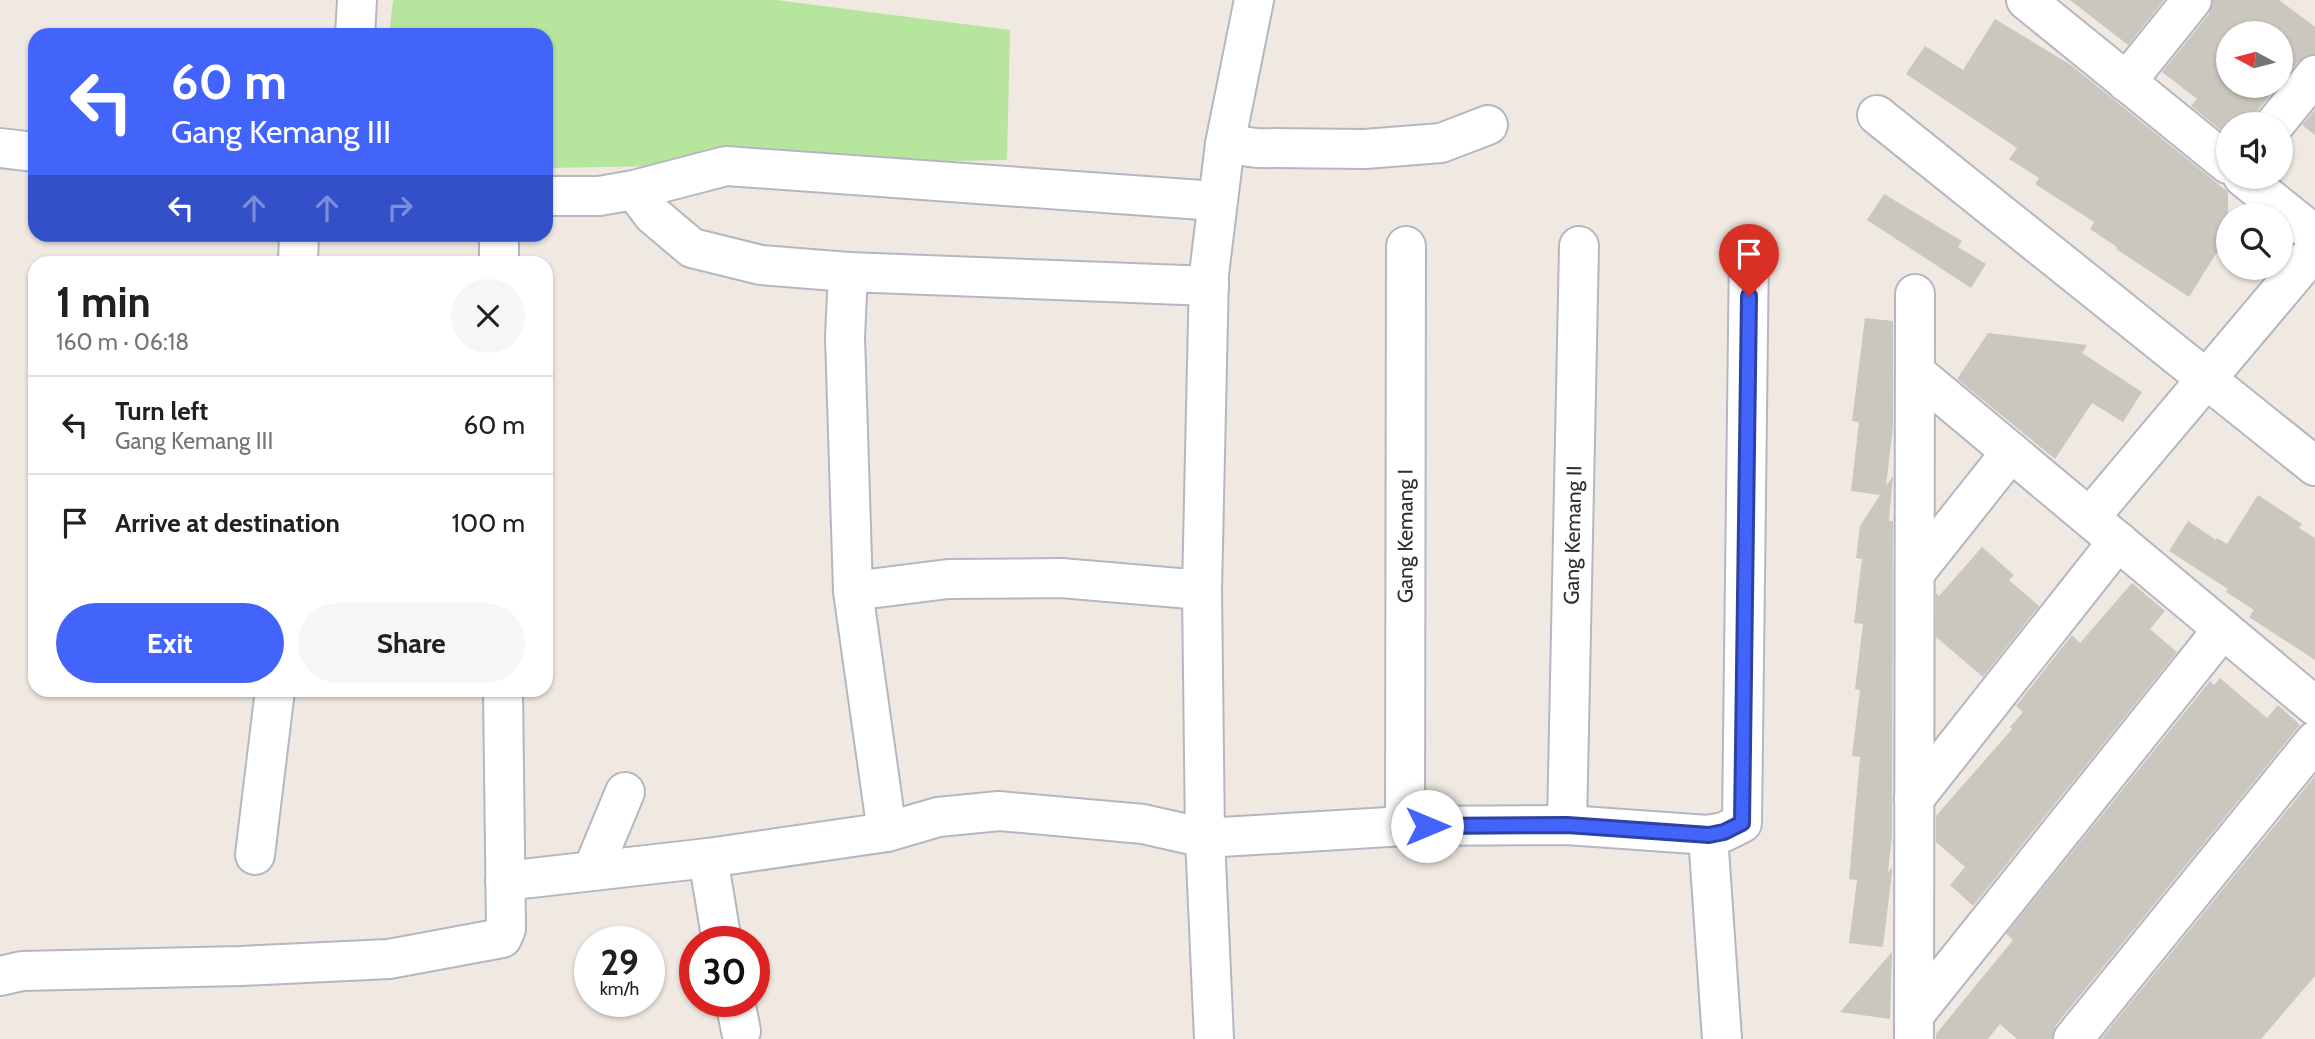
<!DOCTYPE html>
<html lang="en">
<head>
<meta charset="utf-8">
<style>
	:root { --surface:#fff; --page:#f6f6f6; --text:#202124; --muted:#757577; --line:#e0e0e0; --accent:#4264fb }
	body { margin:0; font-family:Cabin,sans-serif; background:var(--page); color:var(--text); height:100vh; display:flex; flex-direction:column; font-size:26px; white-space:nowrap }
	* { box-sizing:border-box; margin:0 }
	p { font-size:23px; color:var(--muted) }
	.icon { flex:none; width:38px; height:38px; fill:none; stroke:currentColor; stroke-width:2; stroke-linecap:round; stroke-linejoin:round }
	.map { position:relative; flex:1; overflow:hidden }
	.sheet { position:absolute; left:28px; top:256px; width:525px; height:441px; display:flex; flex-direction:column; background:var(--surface); border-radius:21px; box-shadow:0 2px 5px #0004 }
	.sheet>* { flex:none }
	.top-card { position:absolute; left:28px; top:28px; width:525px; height:214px; border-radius:21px; box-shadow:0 2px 5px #0004; background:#4264fb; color:#fff; overflow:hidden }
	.needle { width:46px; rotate:277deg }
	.controls { position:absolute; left:2216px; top:21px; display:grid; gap:14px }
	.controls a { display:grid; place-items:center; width:77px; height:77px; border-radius:50%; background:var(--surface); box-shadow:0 2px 5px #0004; font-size:35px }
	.speed { position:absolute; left:574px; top:926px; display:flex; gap:14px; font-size:35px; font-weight:700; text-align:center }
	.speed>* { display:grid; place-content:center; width:91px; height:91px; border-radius:50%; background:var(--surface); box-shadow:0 2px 5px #0004; line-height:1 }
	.speed small { font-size:18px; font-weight:400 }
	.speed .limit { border:10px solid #d22; background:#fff; color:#111 }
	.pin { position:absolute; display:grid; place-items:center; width:60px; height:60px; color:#fff; margin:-72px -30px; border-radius:50% 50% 50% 0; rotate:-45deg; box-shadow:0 0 7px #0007 }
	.pin .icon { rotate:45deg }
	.me { position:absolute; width:77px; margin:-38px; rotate:90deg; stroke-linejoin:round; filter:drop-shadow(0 0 5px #0008) }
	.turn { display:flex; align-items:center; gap:24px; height:147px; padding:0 28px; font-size:32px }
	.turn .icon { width:91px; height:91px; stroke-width:2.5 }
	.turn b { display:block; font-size:49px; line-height:60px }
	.lanes { display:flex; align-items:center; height:66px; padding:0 28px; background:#0003; justify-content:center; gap:35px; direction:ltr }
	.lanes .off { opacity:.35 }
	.round { display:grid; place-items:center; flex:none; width:74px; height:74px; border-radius:37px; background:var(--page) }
	.overview { display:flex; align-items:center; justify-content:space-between; height:119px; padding:0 28px }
	h1 { font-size:42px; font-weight:800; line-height:52px }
	.cta { display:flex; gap:14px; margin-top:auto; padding:14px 28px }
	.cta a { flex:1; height:80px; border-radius:42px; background:var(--accent); color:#fff; font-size:28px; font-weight:800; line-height:80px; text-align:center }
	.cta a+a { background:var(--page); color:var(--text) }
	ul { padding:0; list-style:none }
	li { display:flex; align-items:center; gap:21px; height:98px; padding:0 28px; border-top:2px solid var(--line) }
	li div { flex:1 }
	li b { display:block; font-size:26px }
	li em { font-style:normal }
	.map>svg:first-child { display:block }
</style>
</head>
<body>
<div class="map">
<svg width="2315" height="1039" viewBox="0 0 2315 1039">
	<rect width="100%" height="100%" fill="#efe9e1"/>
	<polygon fill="#b6e59e" points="393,0 776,0 1010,30 1007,160 546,168 546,35 389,35"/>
	<g fill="#cbc7bf">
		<polygon points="2070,0 2164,0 2128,45"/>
		<polygon points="2213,0 2279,0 2315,27 2315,54 2299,61 2280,83 2280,33 2228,33 2228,86 2278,86 2258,110 2253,124 2228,124 2228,136 2191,106 2197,99 2162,72 2209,14"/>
		<polygon points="1995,19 2071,65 2228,192 2228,259 2217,252 2189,297 2116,249 2117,247 2090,229 2094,222 2035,184 2039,178 2009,159 2017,148 1906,74 1925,46 1963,70"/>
		<polygon points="2315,110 2315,135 2302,125"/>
		<polygon points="1884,194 1962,241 1958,247 1986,264 1971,288 1867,220"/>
		<polygon points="1865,318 1893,321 1893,427 1886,486 1893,476 1889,521 1893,521 1892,837 1888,872 1892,867 1892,872 1883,947 1849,943 1857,880 1849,879 1860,757 1852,756 1860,690 1855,689 1863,624 1854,623 1862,559 1856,558 1860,526 1880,495 1851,491 1859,422 1852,421"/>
		<polygon points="1988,333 2087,345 2082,353 2142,392 2123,422 2092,403 2055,459 1957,379"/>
		<polygon points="2258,495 2302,524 2299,528 2315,538 2315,660 2249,617 2254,610 2226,592 2228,589 2169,551 2188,521 2216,540 2217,538 2227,544"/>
		<polygon points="1982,547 2014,575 2009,580 2039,606 1983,677 1936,637 1936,593 1939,596"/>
		<polygon points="2132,583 2165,611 2150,629 2177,652 1973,906 1950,885 1965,867 1936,842 1936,816 2012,729 2010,727 2023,712 2016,706 2072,635 2080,643"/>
		<polygon points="2220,678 2267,718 2278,705 2300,725 2056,1025 2052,1039 2017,1039 2000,1024 1988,1039 1936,1039 1936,1034 2013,940 2006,934 2210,681 2214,685"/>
		<polygon points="2315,776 2315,976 2261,1039 2101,1039"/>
		<polygon points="1892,952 1890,1019 1840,1012"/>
	</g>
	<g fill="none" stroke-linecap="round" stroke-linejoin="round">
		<defs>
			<g id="street">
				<polyline points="2026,0 2228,164"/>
				<polyline points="355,35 357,0"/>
				<polyline points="2126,82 2192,0"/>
				<polyline points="1877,115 2315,466"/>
				<polyline points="2275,124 2315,75"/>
				<polyline points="1225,144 1257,148 1365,149 1441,143 1488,125"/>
				<polyline points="0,148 35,152"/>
				<polyline points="2243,177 2315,235"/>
				<polyline points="634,190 653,215 692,248 761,265 848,272"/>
				<polyline points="546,196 599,196 634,190 726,166 1216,201"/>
				<polyline points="499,234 499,262"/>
				<polyline points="298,262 299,234"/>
				<polyline points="1915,372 2315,706"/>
				<polyline points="2090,517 2315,250"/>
				<polyline points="1915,573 2011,452"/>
				<polyline points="853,591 948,579 1061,578 1202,590"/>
				<polyline points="1914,799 2118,541"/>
				<path id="s1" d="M1567,825L1579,246"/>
				<path id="s2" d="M1405,826L1406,246"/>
				<polyline points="887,832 853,591 845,337 848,272 1209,286"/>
				<polyline points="1708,835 1722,1039"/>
				<polyline points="255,855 275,690"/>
				<polyline points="708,858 722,942"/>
				<polyline points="593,869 625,792"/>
				<polyline points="505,881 708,858 887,832 938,817 999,811 1143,824 1205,838 1405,826 1567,825 1708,835 1724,832 1742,823 1749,249"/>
				<polyline points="0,976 22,971 241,966 389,959 502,938 506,929 503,690"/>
				<polyline points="735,1001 741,1031"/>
				<polyline points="1914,1015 2223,629"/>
				<polyline points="1214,1039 1205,838 1202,590 1209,274 1225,144 1254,0"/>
				<polyline points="1914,1039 1915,294"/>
				<polyline points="2073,1039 2315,741"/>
			</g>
		</defs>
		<use href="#street" stroke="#b4b7c1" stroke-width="42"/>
		<use href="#street" stroke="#fff" stroke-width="38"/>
	</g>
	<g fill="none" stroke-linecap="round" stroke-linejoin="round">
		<defs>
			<polyline id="route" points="1427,826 1567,825 1709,835 1724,832 1742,823 1749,296"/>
		</defs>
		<use href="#route" stroke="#2b41a3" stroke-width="18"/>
		<use href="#route" stroke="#4264fb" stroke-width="12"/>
	</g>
	<g text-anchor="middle" stroke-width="7" stroke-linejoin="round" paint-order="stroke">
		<g font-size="21" fill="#2e2e2e" stroke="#fff">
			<text dy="7" stroke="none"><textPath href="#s1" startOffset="290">Gang Kemang II</textPath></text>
			<text dy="7" stroke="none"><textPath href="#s2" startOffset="290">Gang Kemang I</textPath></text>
		</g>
	</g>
</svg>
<div class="controls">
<a><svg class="needle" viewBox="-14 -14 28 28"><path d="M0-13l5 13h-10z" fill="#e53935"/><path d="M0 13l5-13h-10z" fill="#757577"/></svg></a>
<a><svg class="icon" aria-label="sound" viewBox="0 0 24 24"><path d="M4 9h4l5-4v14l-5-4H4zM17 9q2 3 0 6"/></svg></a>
<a><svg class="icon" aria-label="search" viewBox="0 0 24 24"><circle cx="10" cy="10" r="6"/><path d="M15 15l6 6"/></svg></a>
</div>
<div class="speed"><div>29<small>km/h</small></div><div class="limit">30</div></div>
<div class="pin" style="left:1749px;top:296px;background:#d93025"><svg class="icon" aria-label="arrive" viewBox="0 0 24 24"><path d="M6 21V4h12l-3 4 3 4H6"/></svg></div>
<svg class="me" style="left:1427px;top:826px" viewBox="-20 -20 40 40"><circle r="19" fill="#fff"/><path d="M0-13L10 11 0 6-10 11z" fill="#4264fb"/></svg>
<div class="top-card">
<div class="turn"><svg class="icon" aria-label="left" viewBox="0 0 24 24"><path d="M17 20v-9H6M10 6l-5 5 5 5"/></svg><div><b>60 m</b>Gang Kemang III</div></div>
<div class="lanes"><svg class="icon" aria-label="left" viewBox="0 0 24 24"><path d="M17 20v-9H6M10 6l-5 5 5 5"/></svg><svg class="icon off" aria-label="ahead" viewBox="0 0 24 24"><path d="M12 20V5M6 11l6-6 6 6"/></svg><svg class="icon off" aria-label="ahead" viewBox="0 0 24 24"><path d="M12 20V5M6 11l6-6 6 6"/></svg><svg class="icon off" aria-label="right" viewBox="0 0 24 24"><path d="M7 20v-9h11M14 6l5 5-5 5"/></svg></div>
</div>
<section class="sheet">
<div class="overview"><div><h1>1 min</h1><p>160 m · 06:18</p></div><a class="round"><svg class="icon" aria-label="close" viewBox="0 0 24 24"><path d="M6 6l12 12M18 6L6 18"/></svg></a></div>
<ul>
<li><svg class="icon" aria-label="left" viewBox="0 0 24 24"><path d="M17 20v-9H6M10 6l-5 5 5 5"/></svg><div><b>Turn left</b><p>Gang Kemang III</p></div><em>60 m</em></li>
<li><svg class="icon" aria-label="arrive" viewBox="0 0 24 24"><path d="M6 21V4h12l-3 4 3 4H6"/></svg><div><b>Arrive at destination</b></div><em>100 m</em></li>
</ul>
<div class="cta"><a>Exit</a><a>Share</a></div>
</section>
</div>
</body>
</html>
